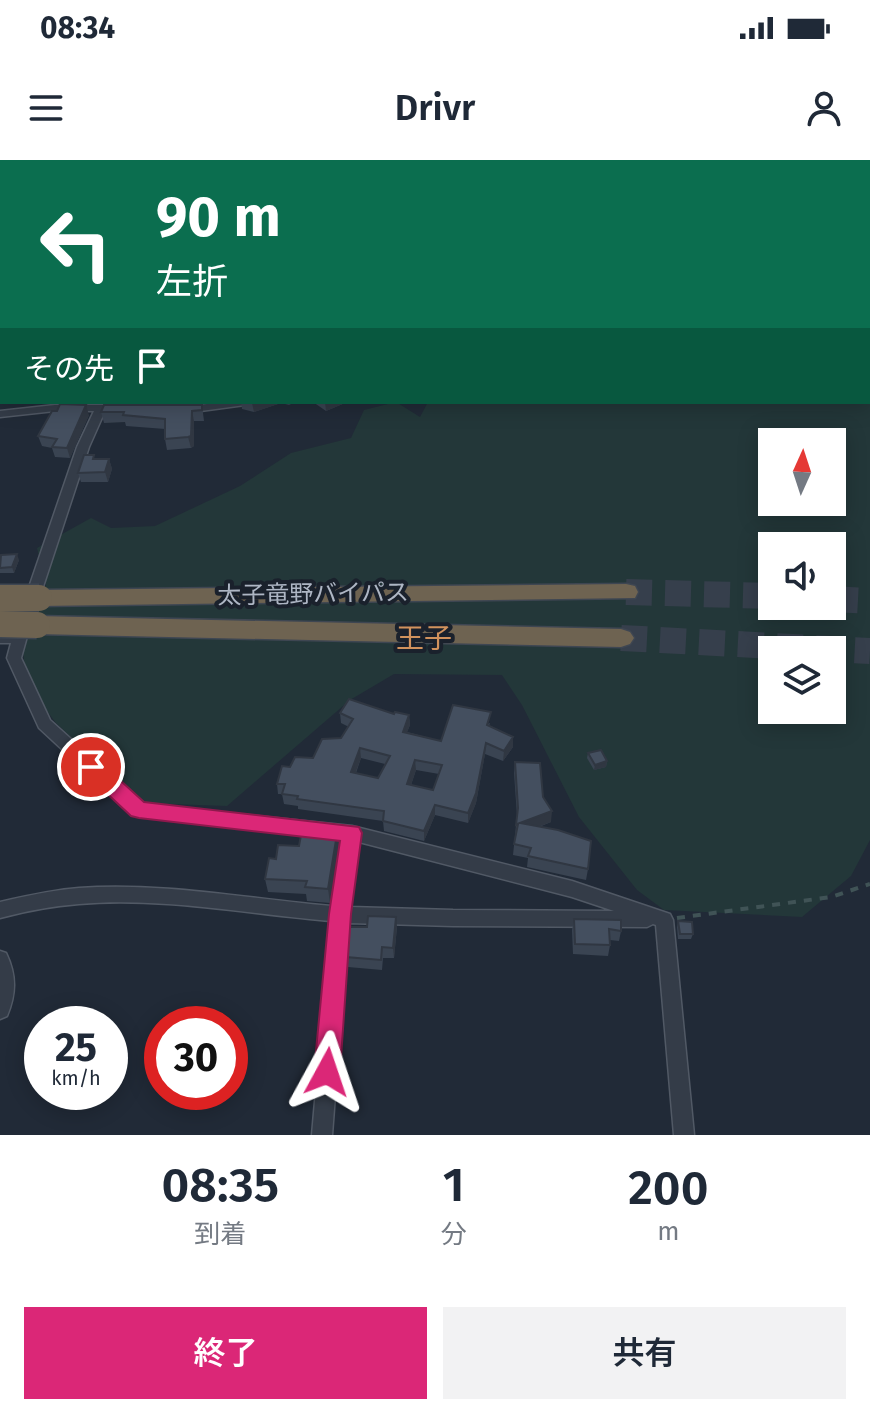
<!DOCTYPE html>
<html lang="ja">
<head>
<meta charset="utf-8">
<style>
	:root { --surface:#fff; --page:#f2f2f3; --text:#1f2937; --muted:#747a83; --accent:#db2777 }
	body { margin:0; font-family:"Fira Sans","Noto Sans JP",sans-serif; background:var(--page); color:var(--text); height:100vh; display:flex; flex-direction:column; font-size:30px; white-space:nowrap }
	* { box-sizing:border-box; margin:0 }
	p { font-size:26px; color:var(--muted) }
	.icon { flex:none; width:44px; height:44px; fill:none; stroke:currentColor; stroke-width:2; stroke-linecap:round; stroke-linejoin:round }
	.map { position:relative; height:975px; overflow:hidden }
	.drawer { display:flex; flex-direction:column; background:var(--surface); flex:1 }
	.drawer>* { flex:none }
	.hud { position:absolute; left:0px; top:0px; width:870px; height:244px; box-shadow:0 4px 20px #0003; background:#0b6e4f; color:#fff; overflow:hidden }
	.needle { width:52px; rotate:3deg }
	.tools { position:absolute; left:758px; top:268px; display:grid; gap:16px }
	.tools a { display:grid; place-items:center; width:88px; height:88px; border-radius:0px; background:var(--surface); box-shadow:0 4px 20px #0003; font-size:40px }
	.speed { position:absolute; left:24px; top:846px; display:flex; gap:16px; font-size:40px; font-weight:700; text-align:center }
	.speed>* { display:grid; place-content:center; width:104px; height:104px; border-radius:50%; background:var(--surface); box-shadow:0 4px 20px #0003; line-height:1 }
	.speed small { font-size:20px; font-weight:400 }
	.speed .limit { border:12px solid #d22; background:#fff; color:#111 }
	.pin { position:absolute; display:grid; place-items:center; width:68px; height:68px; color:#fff; margin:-34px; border:4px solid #fff; border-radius:50%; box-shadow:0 2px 8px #0007 }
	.me { position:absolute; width:88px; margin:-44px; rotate:5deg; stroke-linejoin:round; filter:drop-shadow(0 0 6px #0008) }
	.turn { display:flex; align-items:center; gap:28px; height:168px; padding:0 24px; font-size:36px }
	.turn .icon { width:104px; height:104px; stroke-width:2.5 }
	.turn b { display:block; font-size:56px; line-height:68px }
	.then { display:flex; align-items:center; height:76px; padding:0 24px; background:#0003; gap:16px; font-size:30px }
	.eta { display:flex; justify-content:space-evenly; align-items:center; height:136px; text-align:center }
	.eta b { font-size:48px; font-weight:600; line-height:56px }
	.cta { display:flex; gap:16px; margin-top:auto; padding:16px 24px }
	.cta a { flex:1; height:92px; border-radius:0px; background:var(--accent); color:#fff; font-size:32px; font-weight:600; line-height:92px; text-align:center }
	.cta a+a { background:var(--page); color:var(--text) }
	.status { display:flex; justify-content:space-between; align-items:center; height:56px; padding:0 40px; background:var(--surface); direction:ltr }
	.status svg { height:22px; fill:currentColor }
	header { display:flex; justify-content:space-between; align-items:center; height:104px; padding:0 24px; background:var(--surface); font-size:36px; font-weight:600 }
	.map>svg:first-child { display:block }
</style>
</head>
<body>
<div class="status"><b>08:34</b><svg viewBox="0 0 49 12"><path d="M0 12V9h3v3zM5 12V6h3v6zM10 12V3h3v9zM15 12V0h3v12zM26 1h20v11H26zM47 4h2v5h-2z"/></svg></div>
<header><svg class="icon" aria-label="menu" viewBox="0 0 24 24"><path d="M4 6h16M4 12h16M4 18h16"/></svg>Drivr<svg class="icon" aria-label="person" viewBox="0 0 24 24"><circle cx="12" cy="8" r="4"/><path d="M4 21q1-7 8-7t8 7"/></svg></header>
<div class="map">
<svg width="870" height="975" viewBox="0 0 870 975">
	<rect width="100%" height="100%" fill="#212a37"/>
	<path fill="#233739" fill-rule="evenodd" d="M535,0H870V680L851,716L802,757L664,750L637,730L579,657L522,545L502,515L394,514L350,540L227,646L141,643L56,563L27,525L22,483L46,425L37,388L91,358L111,368L155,366L240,326L291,293L351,278L364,250L396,242L420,257L428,242H868V2H532ZM772,282H832V342H772ZM772,386H832V446H772ZM772,490H832V550H772Z"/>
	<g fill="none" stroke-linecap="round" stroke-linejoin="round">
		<polyline stroke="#34455e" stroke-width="4" points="0,186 2,183"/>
		<g stroke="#363f4c" stroke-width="26" stroke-dasharray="26 13" stroke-linecap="butt">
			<polyline points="626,432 772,436"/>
			<polyline points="832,439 870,441"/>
			<polyline points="621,478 870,491"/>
		</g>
		<defs>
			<g id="minor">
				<polygon points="0,0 5,0 2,2 2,15 0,15"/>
				<rect x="0" y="25" width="2" height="5"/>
				<rect x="0" y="85" width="2" height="6"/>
				<polygon points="2,174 2,181 0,182 0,175"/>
				<polygon points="221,242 250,242 245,245 186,253 181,250 186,247"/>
				<polygon points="55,245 109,245 114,248 105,251 89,287 38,442 31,447 24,442 77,287 94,251 55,251 0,257 0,251"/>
				<path d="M24,457L31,462L21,498L50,560L143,644L352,666L572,721L670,754L673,760L694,975H674L656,765L653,764L647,767L453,766L348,763L332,975H312L331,761C248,754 162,737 79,744C52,746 26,751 0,758V742C26,736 52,730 79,728C163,722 249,739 332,746L343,679L133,655L39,568L7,498L11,483H0V473L14,474L19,459ZM359,682L572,737L614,751L453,750L350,747Z"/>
				<path d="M0,791L6,793C17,816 16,834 7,856L0,859Z"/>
			</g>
			<polygon id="secondary" points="2,137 2,145 0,146 0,138"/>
			<g id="motorway">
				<polygon points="626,424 635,426 638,432 635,438 39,446 30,444 27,438 30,432 39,430"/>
				<polygon points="37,456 621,469 630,472 634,478 630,484 621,487 37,474 28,471 24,465 28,459"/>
			</g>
		</defs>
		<use href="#minor" stroke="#515965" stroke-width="3"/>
		<use href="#secondary" stroke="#515965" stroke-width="3"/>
		<use href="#motorway" stroke="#3e4652" stroke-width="3"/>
		<polyline stroke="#405356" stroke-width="4" stroke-dasharray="8 8" stroke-linecap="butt" points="677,758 831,737 870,724"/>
		<use href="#minor" fill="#343c48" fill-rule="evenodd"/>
		<use href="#secondary" fill="#424b5b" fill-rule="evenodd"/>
		<use href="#motorway" fill="#6e6351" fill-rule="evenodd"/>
		<defs>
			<g id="motorway-bridge">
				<polyline points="0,438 39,438"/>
				<polyline points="0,464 37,465"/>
			</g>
		</defs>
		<use href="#motorway-bridge" stroke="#3e4652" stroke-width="29" stroke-linecap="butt"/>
		<use href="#motorway-bridge" stroke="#6e6351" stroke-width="26"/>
	</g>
	<g fill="#3a4452" fill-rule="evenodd">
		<polygon points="335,0 393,0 393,2 336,2"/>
		<polygon points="500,0 527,0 524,2 511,2"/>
		<polygon points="68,242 218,242 197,244"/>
		<polygon points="241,242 295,242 289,245 281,243 254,252 242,249"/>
		<polygon points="313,242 345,242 345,243 326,251"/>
		<polygon points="202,245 204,261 194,261 194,286 191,288 167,290 165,279 165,269 126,266 125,262 104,263 101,252"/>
		<polygon points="57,251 89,255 70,298 55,297 52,288 42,286 38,276"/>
		<polygon points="96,299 109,299 112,309 108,322 81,322 78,313"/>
		<polygon points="0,397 19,400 14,413 0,413"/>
		<path d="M340,553L409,555L410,565L407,572L441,581L490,563L489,566L513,577V587L503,601L485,594L476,643L468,663L435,655L424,681L384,671L383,661L298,649V646L284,644L282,634H278L277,624L290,607L313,598L341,578L349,567L341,563ZM361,598L385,604L378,618L356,613ZM416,610L439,614L433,630L411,625Z"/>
		<polygon points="588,593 607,601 606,607 594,610 587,598"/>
		<polygon points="515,602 543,637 551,662 539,667 588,709 586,720 527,707 528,698 513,695 517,656 514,613"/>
		<polygon points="340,682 330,743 307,741 306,734 268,732 265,719 276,699 299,686"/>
		<polygon points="574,759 621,771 619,781 610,780 610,785 608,796 573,794 572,770"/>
		<polygon points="678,761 693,774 691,779 678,779 677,767"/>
		<polygon points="397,767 394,798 383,798 382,810 348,807 346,797"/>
	</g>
	<g fill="#303742">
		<polygon points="433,0 457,0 448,2 427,2"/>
		<polygon points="255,242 281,242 281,243 254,252 252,243"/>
		<polygon points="325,242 345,242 345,243 326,251"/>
		<polygon points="86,245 89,255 70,298 67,288"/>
		<polygon points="192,251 194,261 194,286 191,288 188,277"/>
		<polygon points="109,299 112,309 108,322 105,312"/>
		<polygon points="17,394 19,400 14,413 12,407"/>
		<polygon points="409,555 410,565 403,582 403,572"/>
		<polygon points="513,577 513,587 503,601 504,591"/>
		<polygon points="486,583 485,594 476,643 468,663 468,653"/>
		<polygon points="360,588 361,598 352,622 351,612"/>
		<polygon points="415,600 416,610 408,634 407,624"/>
		<polygon points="607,601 606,607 594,610 595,605"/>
		<polygon points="435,645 435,655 424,681 424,671"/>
		<polygon points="552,651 551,662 519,674 520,663"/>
		<polygon points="338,668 340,682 330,743 328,729"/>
		<polygon points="396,757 397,767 394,798 393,788"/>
	</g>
	<g fill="#444f5f" stroke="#303742" stroke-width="2" fill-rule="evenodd">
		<polygon points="363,0 392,0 392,2"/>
		<polygon points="60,244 86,245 67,288 52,287 57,279 38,276 52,251 57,251"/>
		<polygon points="104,245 202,245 202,250 192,251 191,276 188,277 165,279 165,259 123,255 124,252 101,252"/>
		<polygon points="84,295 94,295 93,299 109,299 105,312 78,313"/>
		<polygon points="17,394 12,407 0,408 1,395"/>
		<path d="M349,539L394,554L395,552L409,555L403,572L441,581L453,545L491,552L487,565L513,577L504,591L486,583L476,633L468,653L435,645L424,671L383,661L384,651L297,639L298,636L282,634L285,624H277L282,606L290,607L295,597L313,598L322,579L341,578L353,559L340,553ZM360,588L390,596L378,618L351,612ZM415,600L442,605L433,630L407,624Z"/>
		<polygon points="601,590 607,601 595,605 588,593"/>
		<polygon points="515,602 540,603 543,637 552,651 520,663 558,670 591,681 588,709 528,696 531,688 514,684 518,664 516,665 518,648"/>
		<polygon points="303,664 338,668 328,729 305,727 307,721 265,719 269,698 276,699 278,685 299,686"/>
		<polygon points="368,756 396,757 393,788 382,787 381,800 346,797 349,767 367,767"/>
		<polygon points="574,759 621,760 621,771 609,769 610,785 575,784"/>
		<polygon points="678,761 692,762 693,774 680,774"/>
	</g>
	<polygon fill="#db2777" stroke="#8e194d" stroke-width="2" points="91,599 99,601 144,642 359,667 362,673 351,754 340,912 336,921 327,925 318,921 314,912 329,754 340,681 139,658 131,656 84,612 81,607 84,601"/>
	<g text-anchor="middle" stroke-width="8" stroke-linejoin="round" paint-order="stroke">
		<g font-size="24" fill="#aeb6c4" stroke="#1a212c">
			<text transform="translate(313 434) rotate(-1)" y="8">太子竜野バイパス</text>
		</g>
		<g font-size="28" fill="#d1925d" stroke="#1a212c">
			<text x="424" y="488">王子</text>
		</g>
	</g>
</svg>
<div class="tools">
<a><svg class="needle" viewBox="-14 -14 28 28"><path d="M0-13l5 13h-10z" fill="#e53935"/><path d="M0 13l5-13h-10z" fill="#747a83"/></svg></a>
<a><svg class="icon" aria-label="sound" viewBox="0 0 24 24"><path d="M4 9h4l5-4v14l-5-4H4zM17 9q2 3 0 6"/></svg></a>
<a><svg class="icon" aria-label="layers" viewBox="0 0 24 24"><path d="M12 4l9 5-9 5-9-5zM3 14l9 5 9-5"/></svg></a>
</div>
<div class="speed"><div>25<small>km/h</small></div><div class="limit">30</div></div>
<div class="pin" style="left:91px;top:607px;background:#d93025"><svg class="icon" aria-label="arrive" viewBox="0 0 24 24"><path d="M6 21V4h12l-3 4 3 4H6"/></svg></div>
<svg class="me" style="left:327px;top:912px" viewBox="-20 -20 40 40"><path d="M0-17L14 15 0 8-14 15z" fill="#db2777" stroke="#fff" stroke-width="4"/></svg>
<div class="hud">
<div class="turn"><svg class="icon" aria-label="left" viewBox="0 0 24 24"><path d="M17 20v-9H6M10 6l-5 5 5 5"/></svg><div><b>90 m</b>左折</div></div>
<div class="then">その先<svg class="icon" aria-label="arrive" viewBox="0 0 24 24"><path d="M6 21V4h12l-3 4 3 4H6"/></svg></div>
</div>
</div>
<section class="drawer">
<div class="eta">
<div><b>08:35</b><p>到着</p></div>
<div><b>1</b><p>分</p></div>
<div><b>200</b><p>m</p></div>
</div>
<div class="cta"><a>終了</a><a>共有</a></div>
</section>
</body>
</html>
